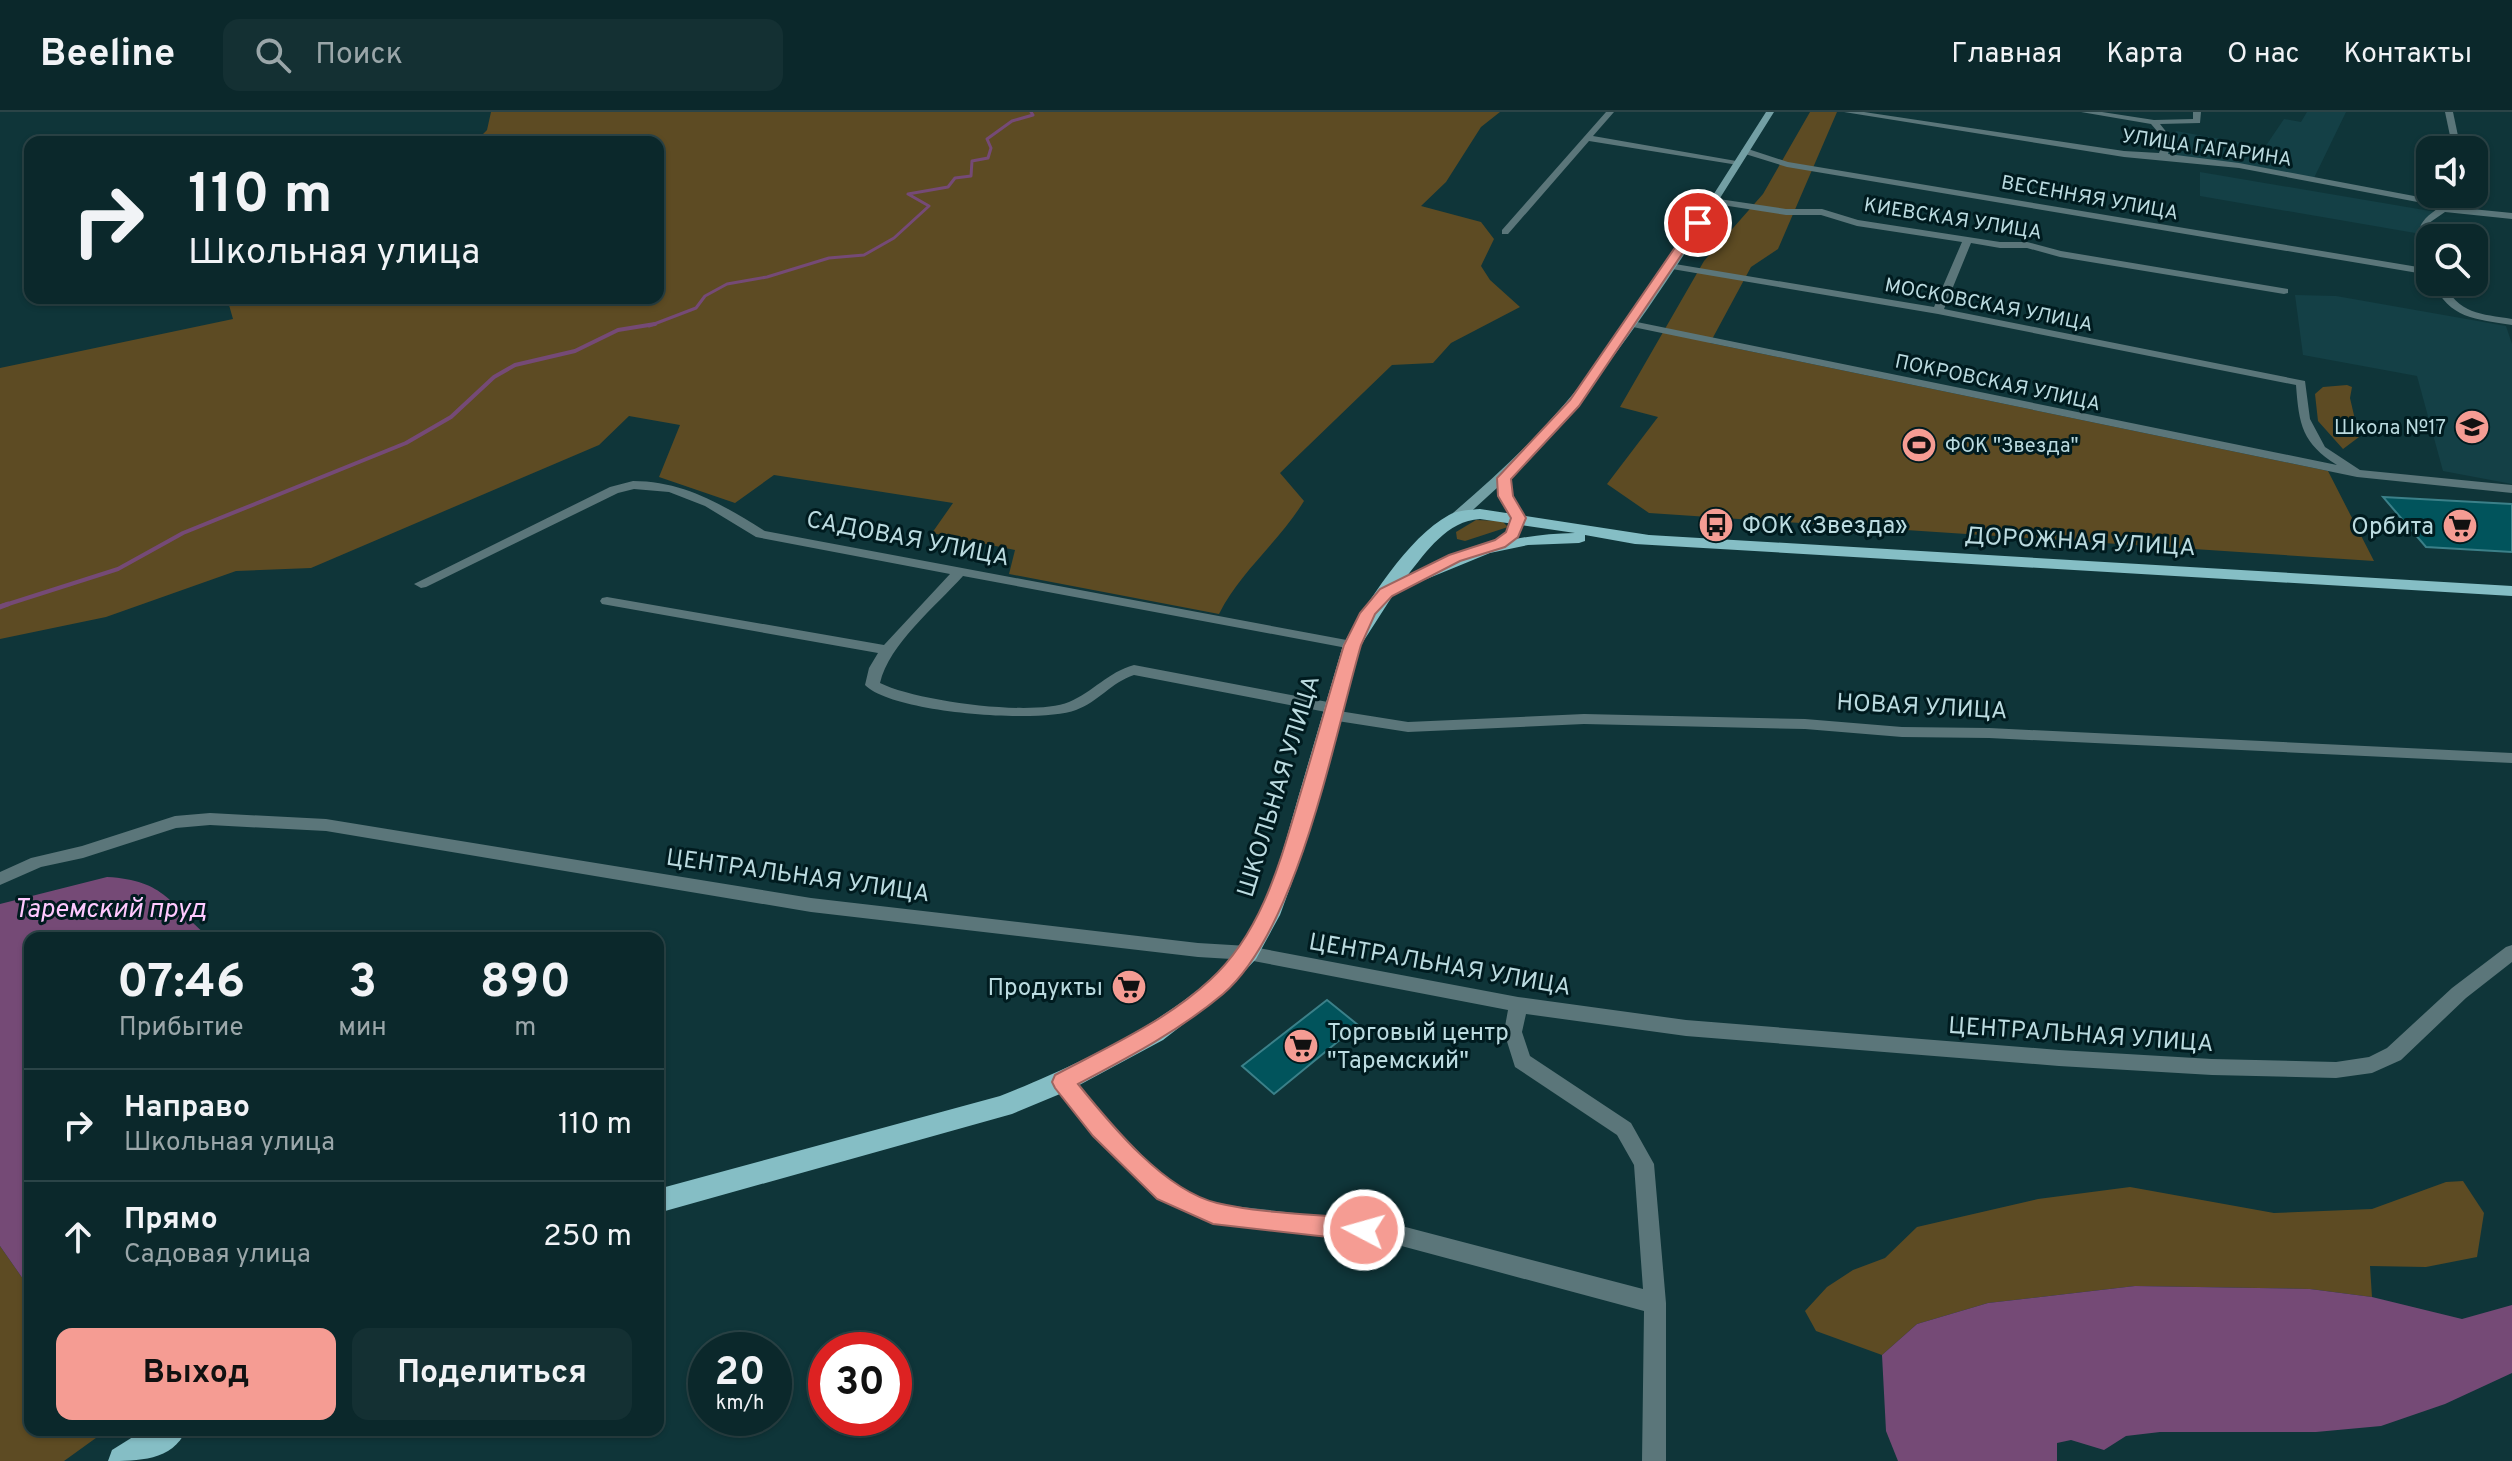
<!DOCTYPE html>
<html lang="ru">
<head>
<meta charset="utf-8">
<style>
	:root { --surface:#0b282b; --page:#143033; --text:#f1f3f6; --muted:#9aa6a9; --line:#2b4447; --accent:#f59c93 }
	body { margin:0; font-family:Overpass,sans-serif; background:var(--page); color:var(--text); height:100vh; display:flex; flex-direction:column; font-size:30px; white-space:nowrap }
	* { box-sizing:border-box; margin:0 }
	p { font-size:26px; color:var(--muted) }
	.icon { flex:none; width:44px; height:44px; fill:none; stroke:currentColor; stroke-width:2; stroke-linecap:round; stroke-linejoin:round }
	.map { position:relative; flex:1; overflow:hidden }
	.side { position:absolute; left:24px; top:820px; width:640px; height:504px; display:flex; flex-direction:column; background:var(--surface); border-radius:16px; box-shadow:0 2px 6px #0004,0 0 0 2px var(--line) }
	.side>* { flex:none }
	.top-card { position:absolute; left:24px; top:24px; width:640px; height:168px; border-radius:16px; box-shadow:0 2px 6px #0004,0 0 0 2px var(--line); background:#0b282b; color:var(--text); overflow:hidden }
	.fabs { position:absolute; left:2416px; top:24px; display:grid; gap:16px }
	.fabs a { display:grid; place-items:center; width:72px; height:72px; border-radius:16px; background:var(--surface); box-shadow:0 2px 6px #0004,0 0 0 2px var(--line); font-size:40px }
	.speed { position:absolute; left:688px; top:1220px; display:flex; gap:16px; font-size:40px; font-weight:700; text-align:center }
	.speed>* { display:grid; place-content:center; width:104px; height:104px; border-radius:50%; background:var(--surface); box-shadow:0 2px 6px #0004,0 0 0 2px var(--line); line-height:1 }
	.speed small { font-size:20px; font-weight:400 }
	.speed .limit { border:12px solid #d22; background:#fff; color:#111 }
	.pin { position:absolute; display:grid; place-items:center; width:68px; height:68px; color:#fff; margin:-34px; border:4px solid #fff; border-radius:50%; box-shadow:0 2px 8px #0007 }
	.me { position:absolute; width:88px; margin:-44px; rotate:276deg; stroke-linejoin:round; filter:drop-shadow(0 0 6px #0008) }
	.turn { display:flex; align-items:center; gap:28px; height:168px; padding:0 32px; font-size:36px }
	.turn .icon { width:104px; height:104px; stroke-width:2.5 }
	.turn b { display:block; font-size:56px; line-height:68px }
	.eta { display:flex; justify-content:space-evenly; align-items:center; height:136px; text-align:center }
	.eta b { font-size:48px; font-weight:700; line-height:56px }
	.cta { display:flex; gap:16px; margin-top:auto; padding:16px 32px }
	.cta a { flex:1; height:92px; border-radius:16px; background:var(--accent); color:#111; font-size:32px; font-weight:700; line-height:92px; text-align:center }
	.cta a+a { background:var(--page); color:var(--text) }
	ul { padding:0; list-style:none }
	li { display:flex; align-items:center; gap:24px; height:112px; padding:0 32px; border-top:2px solid var(--line) }
	li div { flex:1 }
	li b { display:block; font-size:30px }
	li em { font-style:normal }
	header { display:flex; align-items:center; gap:48px; box-sizing:border-box; height:112px; padding:0 40px; background:var(--surface); border-bottom:2px solid var(--line) }
	header strong { font-size:38px }
	nav { display:flex; gap:44px; margin-inline-start:auto; font-size:28px }
	.search { width:560px; height:72px; background:var(--page); display:flex; align-items:center; gap:20px; box-sizing:border-box; padding:0 28px; border-radius:16px; color:var(--muted); font-size:30px }
	.map>svg:first-child { display:block }
</style>
</head>
<body>
<header>
<strong>Beeline</strong>
<div class="search"><svg class="icon" aria-label="search" viewBox="0 0 24 24"><circle cx="10" cy="10" r="6"/><path d="M15 15l6 6"/></svg>Поиск</div>
<nav><a>Главная</a><a>Карта</a><a>О нас</a><a>Контакты</a></nav>
</header>
<div class="map">
<svg width="2512" height="1349" viewBox="0 0 2512 1349">
	<rect width="100%" height="100%" fill="#0f3539"/>
	<g fill="#144046">
		<polygon points="2307,0 2346,0 2314,66 2163,43 2176,19 2265,35 2284,7 2301,10"/>
		<polygon points="2200,60 2436,100 2423,109 2421,122 2200,84"/>
		<polygon points="2295,183 2336,184 2506,214 2512,232 2512,372 2443,359 2417,264 2303,243"/>
	</g>
	<g fill="#5d4b23">
		<path d="M491,0H1500L1481,15L1446,70L1421,94L1481,110L1494,127L1481,154L1490,168L1520,195L1451,231L1433,251L1392,253L1280,361L1304,389C1279,430 1240,460 1219,502L1009,462L1015,438L932,421L953,391L774,363L735,391L659,365L680,313L629,304L599,333L311,456L236,459L106,505L0,527V256L233,207L227,186H658V30H475L487,18Z"/>
		<polygon points="1810,0 1837,0 1778,137 1751,155 1710,231 2328,359 2374,449 1649,401 1607,372 1658,305 1620,295 1704,149 1763,82"/>
		<polygon points="2347,273 2352,275 2350,286 2359,325 2343,337 2318,309 2315,282 2323,275"/>
		<polygon points="1476,408 1502,409 1508,415 1465,429 1457,427 1456,420"/>
		<polygon points="2463,1069 2484,1101 2477,1145 2426,1155 2370,1154 2372,1185 2310,1177 2135,1174 1988,1191 1917,1212 1882,1243 1816,1219 1805,1199 1827,1175 1853,1158 1885,1146 1917,1115 2038,1087 2130,1075 2274,1101 2372,1097 2446,1070"/>
		<polygon points="0,1134 30,1177 30,1318 107,1318 64,1349 0,1349"/>
	</g>
	<g fill="#754a76">
		<path d="M107,765C166,768 170,793 210,826H30V1177L0,1134V792Z"/>
		<polygon points="2135,1174 2310,1177 2372,1185 2462,1207 2512,1193 2512,1261 2445,1292 2381,1314 2316,1320 2160,1320 2126,1324 2104,1338 2071,1328 2057,1331 2057,1349 1898,1349 1886,1319 1882,1243 1917,1212 1988,1191"/>
	</g>
	<g fill="none" stroke-linecap="round" stroke-linejoin="round">
		<polyline stroke="#754a76" stroke-width="3" points="649,214 696,196 705,184 727,172 767,165 829,146 864,143 894,126 929,94 908,82 948,75 955,66 971,64 972,49 988,46 991,36 987,27 1012,9 1033,3 1031,0"/>
		<polyline stroke="#754a76" stroke-width="4" points="2,494 118,457 183,421 406,331 451,305 494,265 515,253 575,239 618,218 655,212"/>
		<polyline stroke="#754a76" stroke-width="5" points="0,495 8,492"/>
	</g>
	<g fill="#01545c" stroke="#3b8089" stroke-width="2">
		<polygon points="2383,385 2512,392 2512,440 2426,435"/>
		<polygon points="1135,863 1144,879 1122,888 1114,872"/>
		<polygon points="1327,888 1358,913 1274,982 1242,954"/>
	</g>
	<g fill="none" stroke-linecap="round" stroke-linejoin="round">
		<g fill="#5b767a" fill-rule="evenodd">
			<polygon points="1606,0 1614,0 1593,24 1742,50 1738,53 1589,29 1508,122 1502,122 1502,118"/>
			<path d="M1844,0H1864L2124,39L2159,41L2164,27L2151,12L2081,0H2102L2154,8L2193,7V0H2201L2200,11L2160,12L2172,27L2168,42L2239,51L2430,87L2443,92L2461,87V82H2469V91L2452,95L2512,101V107L2445,100L2429,111L2430,150L2425,147C2418,120 2413,114 2437,97L2428,92L2239,56L2124,45Z"/>
			<polygon points="2445,0 2453,0 2461,38 2453,38"/>
			<polygon points="1745,36 1788,50 2430,157 2430,163 1787,55 1742,41 1741,39"/>
			<path d="M1712,86L1786,97H1822L1858,108L2000,130H2027L2061,139L2288,177V181L2284,182L2060,145L2027,136H2000L1971,131L1944,197L2305,269L2310,307L2325,335L2360,358L2512,373V381L2357,365L1628,214V210L1632,209L2337,353C2302,331 2299,313 2296,273L1938,202L1666,156L1664,154L1669,151L1934,195L1962,130L1857,114L1821,103H1786L1709,91L1707,89Z"/>
			<path d="M2433,170H2443C2458,202 2481,202 2512,207V213C2476,207 2449,207 2433,170Z"/>
			<path d="M633,369C684,369 723,393 765,419L1352,529L1359,533L1352,537L963,464C936,494 889,532 880,571C916,589 1032,605 1069,590C1093,580 1108,560 1134,553L1333,591L1338,593L1341,596L1339,599L1408,610L1584,602L1805,607L1902,615L1989,616L2512,641V651L1989,626L1902,625L1805,617L1584,612L1408,620L1331,608L1326,607L1323,603L1326,600L1134,563C1112,570 1098,590 1076,598C1039,612 892,601 865,573L869,556L878,541L602,492L600,489L602,486L607,485L884,533L950,462L756,425L705,394L669,380L634,377L618,381L426,475L421,476L414,472L610,375Z"/>
			<polygon points="210,701 326,707 811,786 1198,831 1248,834 1518,885 1686,908 2059,938 2212,947 2336,950 2369,945 2387,936 2452,876 2506,835 2512,833 2512,850 2466,886 2401,948 2372,961 2336,966 2212,963 2059,954 1686,924 1526,902 1522,920 1530,944 1631,1011 1654,1052 1666,1191 1666,1349 1642,1349 1644,1199 1394,1132 1206,1108 1159,1086 1094,1023 1053,970 1056,964 1063,962 1070,964 1108,1011 1173,1072 1215,1092 1394,1112 1643,1177 1634,1053 1617,1023 1515,955 1504,920 1508,898 1248,848 1198,845 811,800 326,719 210,713 176,716 83,746 41,755 0,773 0,760 31,746 82,734 175,704"/>
		</g>
		<path fill="#739fa4" fill-rule="evenodd" d="M1766,0H1774C1694,127 1617,259 1509,365L1511,384L1525,406L1524,409H1514L1499,384L1498,375L1463,407H1453V401C1485,373 1517,345 1546,313C1632,219 1697,107 1766,0Z"/>
		<g fill="#85bec5" fill-rule="evenodd">
			<path d="M1480,397L1649,423L2512,474V484L1635,432L1585,423V429L1579,431L1528,433L1490,441L1395,480L1361,533L1303,740L1280,803L1256,847L1225,880L1163,928L1072,977L1012,1002L658,1101V1077L1000,984C1074,955 1196,899 1241,833C1270,790 1284,735 1298,686C1313,635 1328,584 1343,533C1366,492 1408,425 1449,403C1458,398 1470,398 1480,397ZM1480,407L1575,421C1515,422 1461,437 1407,464C1427,439 1447,409 1480,407Z"/>
			<path d="M144,1318H186C173,1349 137,1349 108,1349L112,1338Z"/>
		</g>
	</g>
	<path fill="#f59c93" stroke="#9f6560" stroke-width="2" d="M1694,108L1703,111L1579,294L1511,367L1513,384L1526,406L1518,425L1505,435L1460,449L1392,484L1375,502L1361,533C1333,629 1298,817 1223,882C1179,919 1129,945 1078,972C1112,1014 1164,1078 1217,1091C1264,1102 1316,1102 1364,1107L1373,1110L1376,1118L1373,1126L1364,1129L1213,1112L1157,1087L1093,1024L1055,976L1052,970L1055,963C1108,935 1166,909 1210,868C1265,818 1282,742 1303,673C1317,626 1330,579 1344,533L1360,501L1380,477L1449,443L1495,428L1506,420L1511,406L1498,384L1497,366L1570,288Z"/>
	<defs>
		<symbol id="school-disc" viewBox="-11 -11 22 22"><circle r="9.5" fill="#f59c93" stroke="#001b1f"/><path d="M0-5L7-2L0 1L-7-2ZM-4 1L0 2.5L4 1V4Q0 6-4 4Z" fill="#111"/></symbol>
		<symbol id="stadium-disc" viewBox="-11 -11 22 22"><circle r="9.5" fill="#f59c93" stroke="#001b1f"/><path d="M0-5a6.5 5 0 1 0 0 10a6.5 5 0 1 0 0-10ZM-3.5-1.8h7v3.6h-7Z" fill="#111"/></symbol>
		<symbol id="bus-disc" viewBox="-11 -11 22 22"><circle r="9.5" fill="#f59c93" stroke="#001b1f"/><path d="M-5-6H5V4H4V6H2V4H-2V6H-4V4H-5ZM-3.5-4V0h7V-4ZM-3.5 1.2v1.5H-2V1.2ZM2 1.2v1.5H3.5V1.2Z" fill="#111"/></symbol>
		<symbol id="supermarket-disc" viewBox="-11 -11 22 22"><circle r="9.5" fill="#f59c93" stroke="#001b1f"/><path d="M-6-5.5h2.5l.6 2H6L4.5 2H-2.5L-4.4-4H-6ZM-1.5 3.2a1.3 1.3 0 1 0 .1 0ZM3 3.2a1.3 1.3 0 1 0 .1 0Z" fill="#111"/></symbol>
	</defs>
	<g fill-rule="evenodd">
		<use href="#school-disc" x="2452" y="295" width="40" height="40"/>
		<use href="#stadium-disc" x="1899" y="313" width="40" height="40"/>
		<use href="#bus-disc" x="1696" y="393" width="40" height="40"/>
		<use href="#supermarket-disc" x="2440" y="394" width="40" height="40"/>
		<use href="#supermarket-disc" x="1109" y="855" width="40" height="40"/>
		<use href="#supermarket-disc" x="1281" y="914" width="40" height="40"/>
	</g>
	<g text-anchor="middle" stroke-width="6" stroke-linejoin="round" paint-order="stroke">
		<g font-size="20" fill="#bbdbe0" stroke="#001b1f">
			<text transform="translate(2207 35) rotate(8)" y="7">УЛИЦА ГАГАРИНА</text>
			<text transform="translate(2090 85) rotate(10)" y="7">ВЕСЕННЯЯ УЛИЦА</text>
			<text transform="translate(1953 106) rotate(9)" y="7">КИЕВСКАЯ УЛИЦА</text>
			<text transform="translate(1989 192) rotate(11)" y="7">МОСКОВСКАЯ УЛИЦА</text>
			<text transform="translate(1998 270) rotate(12)" y="7">ПОКРОВСКАЯ УЛИЦА</text>
		</g>
		<g font-size="20" fill="#bbdbe0" stroke="#001b1f" text-anchor="end">
			<text x="2446" y="322">Школа №17</text>
			<text x="1945" y="340" text-anchor="start">ФОК "Звезда"</text>
		</g>
		<g font-size="24" fill="#bbdbe0" stroke="#001b1f" text-anchor="start">
			<text x="1742" y="421">ФОК «Звезда»</text>
			<text x="2434" y="422" text-anchor="end">Орбита</text>
			<text x="1103" y="883" text-anchor="end">Продукты</text>
			<text x="1327" y="928">Торговый центр<tspan x="1327" dy="28">"Таремский"</tspan></text>
		</g>
		<g font-size="24" fill="#bbdbe0" stroke="#001b1f">
			<text transform="translate(908 426) rotate(11)" y="8">САДОВАЯ УЛИЦА</text>
			<text transform="translate(2080 429) rotate(3)" y="8">ДОРОЖНАЯ УЛИЦА</text>
			<text transform="translate(1922 594) rotate(3)" y="8">НОВАЯ УЛИЦА</text>
			<text transform="translate(1278 674) rotate(-73)" y="8">ШКОЛЬНАЯ УЛИЦА</text>
			<text transform="translate(798 763) rotate(8)" y="8">ЦЕНТРАЛЬНАЯ УЛИЦА</text>
			<text transform="translate(1440 852) rotate(10)" y="8">ЦЕНТРАЛЬНАЯ УЛИЦА</text>
			<text transform="translate(2081 922) rotate(4)" y="8">ЦЕНТРАЛЬНАЯ УЛИЦА</text>
		</g>
		<g font-size="26" font-style="italic" fill="#ffc9ff" stroke="#001b1f">
			<text x="110" y="805">Таремский пруд</text>
		</g>
	</g>
</svg>
<div class="fabs">
<a><svg class="icon" aria-label="sound" viewBox="0 0 24 24"><path d="M4 9h4l5-4v14l-5-4H4zM17 9q2 3 0 6"/></svg></a>
<a><svg class="icon" aria-label="search" viewBox="0 0 24 24"><circle cx="10" cy="10" r="6"/><path d="M15 15l6 6"/></svg></a>
</div>
<div class="speed"><div>20<small>km/h</small></div><div class="limit">30</div></div>
<div class="pin" style="left:1698px;top:111px;background:#d93025"><svg class="icon" aria-label="arrive" viewBox="0 0 24 24"><path d="M6 21V4h12l-3 4 3 4H6"/></svg></div>
<svg class="me" style="left:1364px;top:1118px" viewBox="-20 -20 40 40"><circle r="17" fill="#f59c93" stroke="#fff" stroke-width="3"/><path d="M0-11L8 9 0 5-8 9z" fill="#fff"/></svg>
<div class="top-card">
<div class="turn"><svg class="icon" aria-label="right" viewBox="0 0 24 24"><path d="M7 20v-9h11M14 6l5 5-5 5"/></svg><div><b>110 m</b>Школьная улица</div></div>
</div>
<section class="side">
<div class="eta">
<div><b>07:46</b><p>Прибытие</p></div>
<div><b>3</b><p>мин</p></div>
<div><b>890</b><p>m</p></div>
</div>
<ul>
<li><svg class="icon" aria-label="right" viewBox="0 0 24 24"><path d="M7 20v-9h11M14 6l5 5-5 5"/></svg><div><b>Направо</b><p>Школьная улица</p></div><em>110 m</em></li>
<li><svg class="icon" aria-label="ahead" viewBox="0 0 24 24"><path d="M12 20V5M6 11l6-6 6 6"/></svg><div><b>Прямо</b><p>Садовая улица</p></div><em>250 m</em></li>
</ul>
<div class="cta"><a>Выход</a><a>Поделиться</a></div>
</section>
</div>
</body>
</html>
